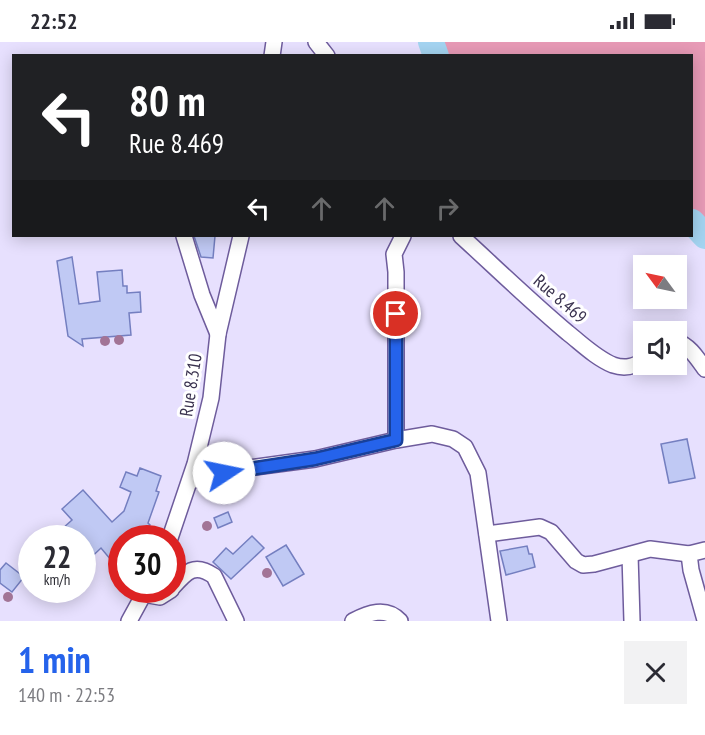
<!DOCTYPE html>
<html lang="en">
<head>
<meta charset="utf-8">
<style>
	:root { --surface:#fff; --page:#f2f2f3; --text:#2b2b33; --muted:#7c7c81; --accent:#2563eb }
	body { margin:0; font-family:"PT Sans Narrow",sans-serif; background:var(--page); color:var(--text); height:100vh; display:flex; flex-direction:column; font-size:22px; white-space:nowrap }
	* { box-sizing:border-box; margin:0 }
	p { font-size:20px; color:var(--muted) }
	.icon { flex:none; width:33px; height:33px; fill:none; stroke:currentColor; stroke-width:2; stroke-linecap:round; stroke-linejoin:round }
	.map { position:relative; height:579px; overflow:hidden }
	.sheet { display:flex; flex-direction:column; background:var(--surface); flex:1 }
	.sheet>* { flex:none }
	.banner { position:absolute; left:12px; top:12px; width:681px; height:183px; border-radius:0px; box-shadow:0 3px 15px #0003; background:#202124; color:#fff; overflow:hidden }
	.needle { width:39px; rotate:303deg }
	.controls { position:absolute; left:633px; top:213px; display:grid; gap:12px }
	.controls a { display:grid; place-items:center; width:54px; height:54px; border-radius:0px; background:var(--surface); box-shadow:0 3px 15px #0003; font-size:30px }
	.speed { position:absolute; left:18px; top:483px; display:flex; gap:12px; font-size:30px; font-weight:700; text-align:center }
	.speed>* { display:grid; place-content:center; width:78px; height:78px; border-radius:50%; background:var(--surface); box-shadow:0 3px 15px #0003; line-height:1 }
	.speed small { font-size:15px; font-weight:400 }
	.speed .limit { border:9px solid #d22; background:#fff; color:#111 }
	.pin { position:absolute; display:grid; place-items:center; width:51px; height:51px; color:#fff; margin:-26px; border:3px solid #fff; border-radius:50%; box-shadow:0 2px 6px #0007 }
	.me { position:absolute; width:66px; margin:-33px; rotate:79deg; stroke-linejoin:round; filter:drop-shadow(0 0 4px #0008) }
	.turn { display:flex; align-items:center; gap:21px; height:126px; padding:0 18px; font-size:27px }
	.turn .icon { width:78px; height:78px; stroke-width:2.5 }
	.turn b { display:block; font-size:42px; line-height:51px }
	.lanes { display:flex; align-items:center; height:57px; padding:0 18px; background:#0003; justify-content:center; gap:30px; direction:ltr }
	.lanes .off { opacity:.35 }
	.round { display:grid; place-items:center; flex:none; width:63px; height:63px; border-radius:0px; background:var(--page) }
	.head { display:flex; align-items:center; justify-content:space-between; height:102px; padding:0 18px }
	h1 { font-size:36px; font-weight:800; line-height:45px; color:var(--accent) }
	.status { display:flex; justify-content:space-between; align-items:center; height:42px; padding:0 30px; background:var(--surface); direction:ltr }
	.status svg { height:16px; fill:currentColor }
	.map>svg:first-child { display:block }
</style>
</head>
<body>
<div class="status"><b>22:52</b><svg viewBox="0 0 49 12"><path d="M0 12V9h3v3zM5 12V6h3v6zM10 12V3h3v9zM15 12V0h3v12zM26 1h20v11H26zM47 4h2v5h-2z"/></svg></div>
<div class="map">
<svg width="705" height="579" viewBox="0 0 705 579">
	<rect width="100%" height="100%" fill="#e7e0fe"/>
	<polygon fill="#e79ab6" points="430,0 705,0 705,194 692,180 692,14 435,13"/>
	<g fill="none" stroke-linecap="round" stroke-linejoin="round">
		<g stroke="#a4d4f1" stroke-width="26">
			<polyline points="431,0 436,14"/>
			<polyline points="692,180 705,194"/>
		</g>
	</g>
	<g fill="#c0c9f4" stroke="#747fc0" stroke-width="1.5">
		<polygon points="194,194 215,194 213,216 201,215"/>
		<polygon points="72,215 79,262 100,259 97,230 122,228 123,244 127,244 127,251 140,250 141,270 129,271 131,293 82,297 83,304 68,294 57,219"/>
		<polygon points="687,397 695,436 669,441 661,402"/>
		<polygon points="140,426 161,434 156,449 159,450 148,481 150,483 135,496 122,496 122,509 111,518 101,506 82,524 82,496 52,496 72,478 62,467 83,448 112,480 124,469 131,450 120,445 126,430 137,434"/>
		<polygon points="228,470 232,480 218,486 214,476"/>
		<polygon points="252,494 264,506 231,537 213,520 226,506 233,512"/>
		<polygon points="286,503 304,532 283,544 266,515"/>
		<polygon points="527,504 529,512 532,512 535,525 506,533 500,509"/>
		<polygon points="6,521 24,535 12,550 0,541 0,528"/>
	</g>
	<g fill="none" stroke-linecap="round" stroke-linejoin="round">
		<defs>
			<g id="minor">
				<polyline points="316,0 327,14"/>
				<polyline points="272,14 274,0"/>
				<polyline points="184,194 202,253 218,292"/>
				<path d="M461,194C496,226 531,260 568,291C582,302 596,316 613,323C625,327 634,325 644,318"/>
				<path d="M676,299C690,304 697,316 705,327"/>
				<polyline points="396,398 396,230 394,212 403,194"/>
				<polyline points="190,439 241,427 315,417 396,398 432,392 453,397 465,405 478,431 499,579"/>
				<polyline points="487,492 540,485 551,490 576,519 583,523 594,522 650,507 689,512"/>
				<polyline points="170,496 195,422 211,356 218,292 241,194"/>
				<polyline points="705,508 689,512 691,528 705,578"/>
				<polyline points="630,513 632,579"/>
				<path d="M172,546C186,530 194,520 214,534L236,579"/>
				<polyline points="143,552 160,555 171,548"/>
				<polyline points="129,579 146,548"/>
				<path d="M353,579C368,571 386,564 400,579"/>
			</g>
		</defs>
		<use href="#minor" stroke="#6e5c9c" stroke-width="18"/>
		<use href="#minor" stroke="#fff" stroke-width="15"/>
	</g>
	<g fill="#a27496">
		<circle cx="119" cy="298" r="5"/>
		<circle cx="105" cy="299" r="5"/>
		<circle cx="207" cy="484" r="5"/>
		<circle cx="267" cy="531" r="5"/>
		<circle cx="8" cy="555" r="5"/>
	</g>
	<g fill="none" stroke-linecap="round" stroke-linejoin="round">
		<defs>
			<polyline id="route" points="224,431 315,417 396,398 396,272"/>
		</defs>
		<use href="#route" stroke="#184099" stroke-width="15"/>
		<use href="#route" stroke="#2563eb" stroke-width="10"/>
	</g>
	<g text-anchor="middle" stroke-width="6" stroke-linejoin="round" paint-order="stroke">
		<g font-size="18" fill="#39314e" stroke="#fff">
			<text transform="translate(560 257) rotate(41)" y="6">Rue 8.469</text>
			<text transform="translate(191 343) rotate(-81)" y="6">Rue 8.310</text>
		</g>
	</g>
</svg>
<div class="controls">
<a><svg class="needle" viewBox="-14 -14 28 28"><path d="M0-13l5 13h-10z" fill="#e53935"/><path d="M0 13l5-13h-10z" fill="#7c7c81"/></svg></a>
<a><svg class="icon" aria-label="sound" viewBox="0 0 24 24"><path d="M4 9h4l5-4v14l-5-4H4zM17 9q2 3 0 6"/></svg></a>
</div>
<div class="speed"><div>22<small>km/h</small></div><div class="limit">30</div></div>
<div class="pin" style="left:396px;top:272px;background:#d93025"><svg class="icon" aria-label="arrive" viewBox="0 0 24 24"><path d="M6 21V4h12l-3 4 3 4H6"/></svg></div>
<svg class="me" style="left:224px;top:431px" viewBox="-20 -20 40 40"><circle r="19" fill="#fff"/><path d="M0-13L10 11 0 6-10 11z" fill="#2563eb"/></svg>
<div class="banner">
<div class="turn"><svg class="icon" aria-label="left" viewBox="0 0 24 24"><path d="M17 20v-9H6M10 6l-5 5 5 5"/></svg><div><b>80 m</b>Rue 8.469</div></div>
<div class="lanes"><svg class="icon" aria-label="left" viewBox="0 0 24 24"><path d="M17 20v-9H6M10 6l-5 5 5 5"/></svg><svg class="icon off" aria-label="ahead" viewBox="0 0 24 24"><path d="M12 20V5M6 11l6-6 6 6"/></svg><svg class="icon off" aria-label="ahead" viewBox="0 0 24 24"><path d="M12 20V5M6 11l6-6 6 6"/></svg><svg class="icon off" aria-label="right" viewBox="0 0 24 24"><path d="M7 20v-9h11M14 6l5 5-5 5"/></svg></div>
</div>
</div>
<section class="sheet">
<div class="head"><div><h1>1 min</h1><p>140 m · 22:53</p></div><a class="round"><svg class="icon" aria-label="close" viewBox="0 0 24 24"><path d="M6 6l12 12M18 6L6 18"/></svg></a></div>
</section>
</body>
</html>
